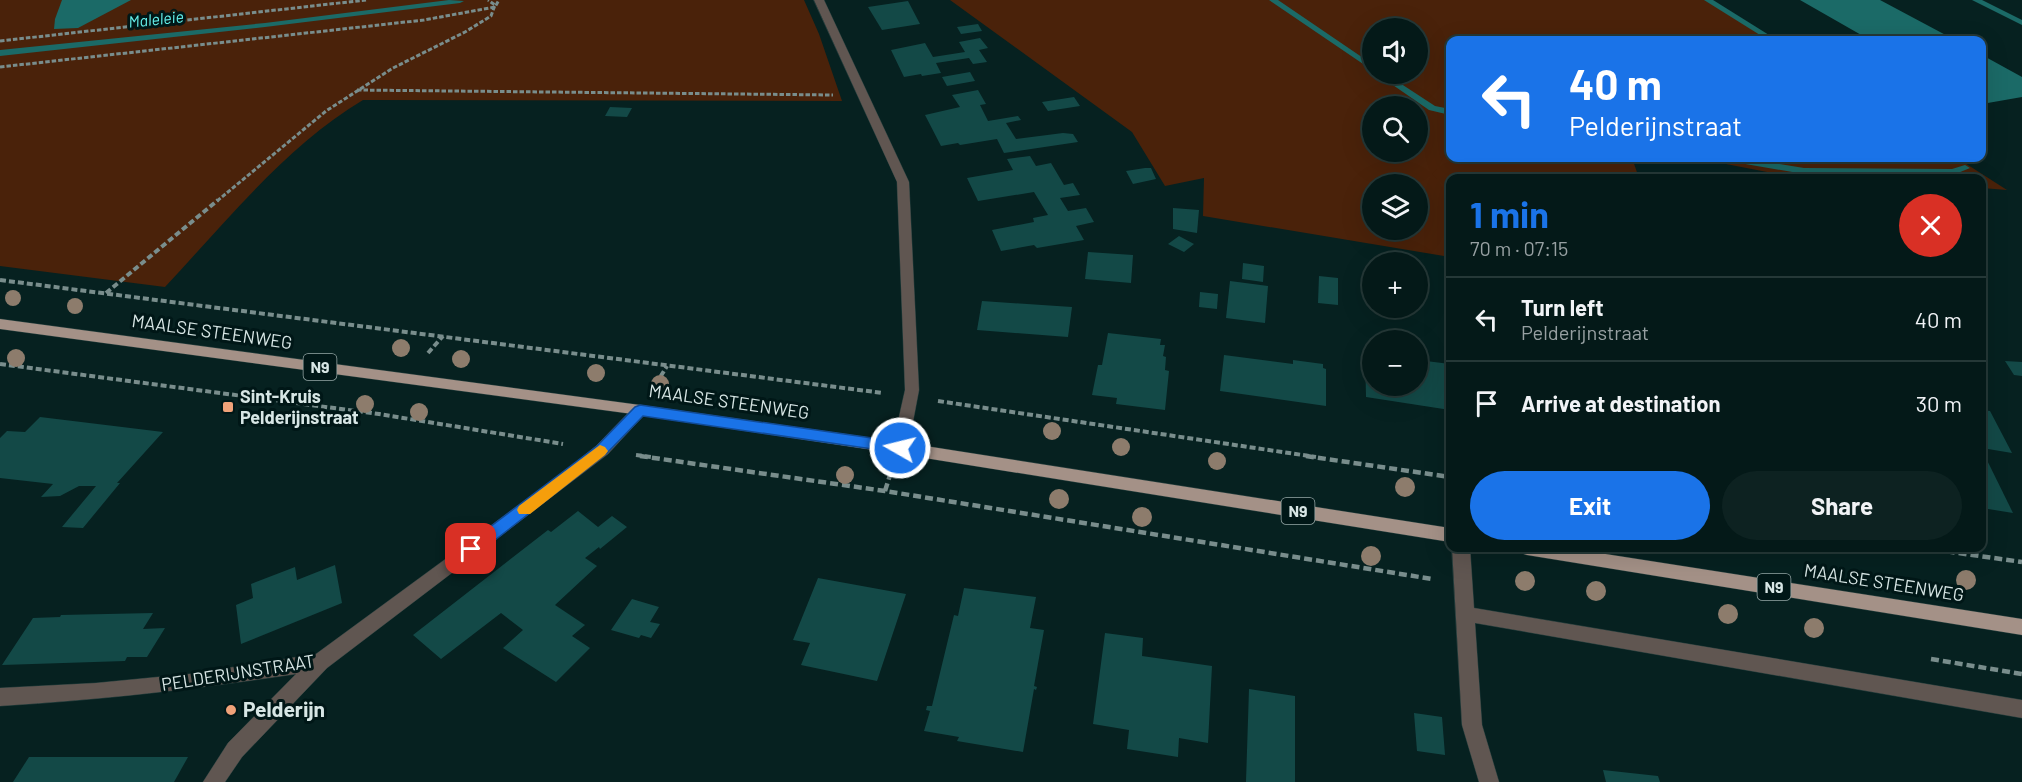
<!DOCTYPE html>
<html lang="en">
<head>
<meta charset="utf-8">
<style>
	:root { --surface:#041918; --page:#0d2221; --text:#f1f3f6; --muted:#97a0a2; --line:#253837; --accent:#1a73e8 }
	body { margin:0; font-family:Barlow,sans-serif; background:var(--page); color:var(--text); height:100vh; display:flex; flex-direction:column; font-size:22px; white-space:nowrap }
	* { box-sizing:border-box; margin:0 }
	p { font-size:20px; color:var(--muted) }
	.icon { flex:none; width:33px; height:33px; fill:none; stroke:currentColor; stroke-width:2; stroke-linecap:round; stroke-linejoin:round }
	.map { position:relative; flex:1; overflow:hidden }
	.side { position:absolute; left:1446px; top:174px; width:540px; height:378px; display:flex; flex-direction:column; background:var(--surface); border-radius:12px; box-shadow:0 6px 24px #0002,0 0 0 2px var(--line) }
	.side>* { flex:none }
	.hud { position:absolute; left:1446px; top:36px; width:540px; height:126px; border-radius:12px; box-shadow:0 6px 24px #0002,0 0 0 2px var(--line); background:#1a73e8; color:#fff; overflow:hidden }
	.controls { position:absolute; left:1362px; top:18px; display:grid; gap:12px }
	.controls a { display:grid; place-items:center; width:66px; height:66px; border-radius:50%; background:var(--surface); box-shadow:0 6px 24px #0002,0 0 0 2px var(--line); font-size:30px }
	.pin { position:absolute; display:grid; place-items:center; width:51px; height:51px; color:#fff; margin:-26px; border-radius:12px; box-shadow:0 3px 9px #0006 }
	.me { position:absolute; width:66px; margin:-33px; rotate:278deg; stroke-linejoin:round; filter:drop-shadow(0 0 4px #0008) }
	.turn { display:flex; align-items:center; gap:21px; height:126px; padding:0 24px; font-size:27px }
	.turn .icon { width:78px; height:78px; stroke-width:2.5 }
	.turn b { display:block; font-size:42px; line-height:51px }
	.round { display:grid; place-items:center; flex:none; width:63px; height:63px; border-radius:32px; background:var(--page) }
	.head { display:flex; align-items:center; justify-content:space-between; height:102px; padding:0 24px }
	h1 { font-size:36px; font-weight:700; line-height:45px; color:var(--accent) }
	.cta { display:flex; gap:12px; margin-top:auto; padding:12px 24px }
	.cta a { flex:1; height:69px; border-radius:36px; background:var(--accent); color:#fff; font-size:24px; font-weight:700; line-height:69px; text-align:center }
	.cta a+a { background:var(--page); color:var(--text) }
	ul { padding:0; list-style:none }
	li { display:flex; align-items:center; gap:18px; height:84px; padding:0 24px; border-top:2px solid var(--line) }
	li div { flex:1 }
	li b { display:block; font-size:22px }
	li em { font-style:normal }
	.map>svg:first-child { display:block }
</style>
</head>
<body>
<div class="map">
<svg width="2022" height="782" viewBox="0 0 2022 782">
	<rect width="100%" height="100%" fill="#062120"/>
	<g fill="#4a220a" fill-rule="evenodd">
		<path d="M0,0H804L819,34L842,101L363,100C287,145 225,223 165,287L0,266Z"/>
		<path d="M950,0H1708L1772,40H1450V158H1632L1639,178H1450V257L1203,216L1204,178L1165,186L1132,132ZM1372,28H1418V74H1372ZM1372,106H1418V152H1372ZM1372,184H1418V230H1372Z"/>
		<polygon points="1695,158 1957,158 2007,190 1982,188 1982,178 1798,178"/>
	</g>
	<g fill="#1b6a67">
		<polygon points="62,0 131,0 78,28 54,29 55,19"/>
		<polygon points="1800,0 1880,0 1955,40 1870,40"/>
		<polygon points="1982,55 2022,77 2022,97 1982,104"/>
	</g>
	<g fill="none" stroke-linecap="round" stroke-linejoin="round">
		<g fill="#1b6a67" fill-rule="evenodd">
			<polygon points="449,0 464,1 460,3 265,27 0,56 0,50 265,23"/>
			<polygon points="1269,0 1278,0 1372,64 1372,70"/>
			<polygon points="1704,0 1713,0 1777,40 1768,40"/>
			<polygon points="1972,0 1982,0 2022,20 2022,25"/>
			<polygon points="1377,74 1386,74 1435,106 1450,109 1450,115 1429,110"/>
			<polygon points="1723,158 1742,158 1804,168 1952,169 1965,165 1970,168 1953,175 1804,174 1728,161"/>
		</g>
	</g>
	<g fill="#134947">
		<polygon points="908,1 920,24 882,30 868,7"/>
		<polygon points="978,24 982,31 961,34 957,27"/>
		<polygon points="980,38 988,48 979,50 987,62 973,64 969,58 936,63 941,73 922,76 921,74 904,77 891,50 925,43 933,57 965,52 959,42"/>
		<polygon points="970,72 975,81 947,86 942,77"/>
		<polygon points="978,90 986,104 980,105 988,121 1018,116 1021,120 1006,123 1016,139 1063,133 1073,134 1078,142 1004,153 997,139 960,145 958,143 941,146 925,115 960,107 952,95"/>
		<polygon points="1074,97 1080,106 1048,111 1042,102"/>
		<polygon points="610,107 632,108 627,117 605,116"/>
		<polygon points="1030,156 1036,166 1051,163 1064,185 1073,183 1080,195 1060,198 1068,211 1086,208 1094,222 1076,226 1084,240 1037,248 1034,245 1001,251 992,230 1034,222 1033,218 1048,215 1034,192 978,201 967,178 1013,170 1007,159"/>
		<polygon points="1145,168 1151,168 1156,179 1133,184 1126,171"/>
		<polygon points="1173,208 1199,210 1197,233 1173,229"/>
		<polygon points="1179,236 1194,244 1184,252 1168,244"/>
		<polygon points="1088,252 1133,255 1131,283 1085,279"/>
		<polygon points="1243,263 1264,266 1263,282 1242,279"/>
		<polygon points="1319,276 1338,278 1338,305 1318,303"/>
		<polygon points="1230,281 1268,286 1265,323 1226,318"/>
		<polygon points="1200,292 1218,294 1217,309 1199,307"/>
		<polygon points="982,301 1072,307 1068,337 977,330"/>
		<polygon points="1108,333 1161,339 1160,345 1165,345 1163,356 1166,357 1165,370 1169,371 1165,410 1116,404 1117,398 1092,395 1098,365 1102,365"/>
		<polygon points="1365,352 1372,353 1372,386 1418,386 1418,360 1450,364 1450,410 1366,397"/>
		<polygon points="1224,355 1293,364 1293,360 1323,364 1323,368 1326,369 1326,406 1220,391"/>
		<polygon points="2005,361 2022,362 2022,376 2014,375"/>
		<polygon points="1982,406 1983,410 1990,411 2012,453 1982,448"/>
		<polygon points="40,417 114,426 163,432 117,483 120,483 83,528 62,527 96,486 79,486 60,496 41,497 53,484 0,478 0,438 7,431 25,432"/>
		<polygon points="1982,450 2013,513 1982,508"/>
		<polygon points="578,511 598,527 612,516 627,527 600,549 599,547 585,558 597,566 555,605 585,625 572,636 590,648 556,682 503,648 523,630 501,613 441,659 413,635 548,530 551,532"/>
		<polygon points="335,565 342,603 241,644 236,605 253,598 251,584 295,567 297,580"/>
		<polygon points="818,578 906,594 877,681 801,665 810,643 793,640"/>
		<polygon points="964,588 1036,597 1030,628 1044,630 1034,686 1037,687 1036,690 1034,689 1023,752 957,741 959,737 924,731 930,711 926,710 927,706 932,706 954,615 958,616"/>
		<polygon points="632,599 659,607 650,622 660,624 651,638 641,635 639,638 611,630"/>
		<polygon points="153,613 143,629 165,628 147,657 127,657 125,661 2,665 33,618 60,617 61,615"/>
		<polygon points="1105,633 1143,638 1142,656 1212,666 1208,743 1179,738 1178,757 1127,749 1129,730 1093,724"/>
		<polygon points="1249,689 1295,696 1295,782 1246,782"/>
		<polygon points="1414,713 1442,717 1445,755 1417,751"/>
		<polygon points="29,757 188,757 174,782 13,782"/>
		<polygon points="1603,770 1658,776 1660,782 1606,782"/>
	</g>
	<g fill="none" stroke-linecap="round" stroke-linejoin="round">
		<defs>
			<g id="minor">
				<polygon points="814,0 824,0 909,182 919,390 908,448 906,452 894,452 892,448 905,390 897,182"/>
				<path d="M640,405L645,406L648,410L645,414L608,454L327,668L242,757L225,782H203L228,743L296,674C196,689 101,700 0,706V688L96,683L189,674L316,654L560,475L596,446L635,406Z"/>
				<polygon points="1452,548 1470,548 1474,608 2022,700 2022,718 1475,623 1482,725 1499,782 1479,782 1462,725"/>
			</g>
			<g id="major">
				<polygon points="0,319 640,405 900,442 1450,528 1450,542 900,454 640,415 0,329"/>
				<polygon points="1518,548 1567,548 2022,619 2022,635 1527,555 1521,553"/>
			</g>
		</defs>
		<use href="#minor" stroke="#233d3c" stroke-width="1"/>
		<use href="#major" stroke="#233d3c" stroke-width="1"/>
		<g stroke="#798d8c" stroke-width="3" stroke-dasharray="4.5 2" stroke-linecap="butt">
			<polyline points="0,41 366,0"/>
			<polyline points="0,67 424,20 495,7 499,0"/>
			<polyline points="357,90 833,95"/>
			<polyline points="217,201 326,111 393,68 465,32 491,16 495,5 488,0"/>
		</g>
		<g stroke="#798d8c" stroke-width="4" stroke-dasharray="6 3" stroke-linecap="butt">
			<polyline points="0,280 883,393"/>
			<polyline points="106,293 218,200"/>
			<polyline points="428,353 443,336"/>
			<polyline points="0,364 379,414 563,444"/>
			<polyline points="656,384 667,366"/>
			<polyline points="938,401 1316,457"/>
			<polyline points="636,455 651,457"/>
		</g>
		<g stroke="#798d8c" stroke-width="4.5" stroke-dasharray="8 4" stroke-linecap="butt">
			<polyline points="640,456 885,491 1432,579"/>
			<polyline points="1306,456 1450,477"/>
			<polyline points="885,491 890,475"/>
			<polyline points="1923,548 2022,562"/>
			<polyline points="1931,659 2022,674"/>
		</g>
		<use href="#minor" fill="#605651" fill-rule="evenodd"/>
		<use href="#major" fill="#a49187" fill-rule="evenodd"/>
	</g>
	<g fill="#8d7c6c">
		<circle cx="13" cy="298" r="8"/>
		<circle cx="75" cy="306" r="8"/>
		<circle cx="401" cy="348" r="9"/>
		<circle cx="16" cy="358" r="9"/>
		<circle cx="461" cy="359" r="9"/>
		<circle cx="596" cy="373" r="9"/>
		<circle cx="660" cy="384" r="9"/>
		<circle cx="365" cy="404" r="9"/>
		<circle cx="419" cy="412" r="9"/>
		<circle cx="1052" cy="431" r="9"/>
		<circle cx="1121" cy="447" r="9"/>
		<circle cx="1217" cy="461" r="9"/>
		<circle cx="845" cy="475" r="9"/>
		<circle cx="1405" cy="487" r="10"/>
		<circle cx="1059" cy="499" r="10"/>
		<circle cx="1142" cy="517" r="10"/>
		<circle cx="1371" cy="556" r="10"/>
		<circle cx="1966" cy="580" r="10"/>
		<circle cx="1525" cy="581" r="10"/>
		<circle cx="1596" cy="591" r="10"/>
		<circle cx="1728" cy="614" r="10"/>
		<circle cx="1814" cy="628" r="10"/>
	</g>
	<polygon fill="#1a73e8" stroke="#114b97" stroke-width="1.5" points="640,405 900,442 907,448 900,453 643,416 607,453 477,554 471,556 466,554 464,549 466,545 597,446 635,407"/>
	<polygon fill="#f59e0b" points="600,445 605,447 608,451 605,455 530,514 519,514 517,510 519,506"/>
	<g fill="#f0a279" stroke="#001717" stroke-width="2">
		<rect x="222" y="401" width="12" height="12" rx="3"/>
		<circle cx="231" cy="710" r="6"/>
	</g>
	<g text-anchor="middle" stroke-width="6" stroke-linejoin="round" paint-order="stroke">
		<g font-size="16" font-style="italic" fill="#65f2ed" stroke="#001717">
			<text transform="translate(156 19) rotate(-6)" y="6">Maleleie</text>
		</g>
		<g fill="#001717" stroke="#96a8a7" stroke-width="1.5">
			<rect x="303.5" y="354" width="33" height="26" rx="4.5"/>
			<rect x="1281.5" y="498" width="33" height="26" rx="4.5"/>
			<rect x="1757.5" y="574" width="33" height="26" rx="4.5"/>
		</g>
		<g font-size="16" font-weight="bold" fill="#d7e6e5">
			<text x="320" y="373">N9</text>
			<text x="1298" y="517">N9</text>
			<text x="1774" y="593">N9</text>
		</g>
		<g font-size="18" fill="#d7e6e5" stroke="#001717">
			<text transform="translate(212 332) rotate(8)" y="6">MAALSE STEENWEG</text>
			<text transform="translate(729 402) rotate(8)" y="6">MAALSE STEENWEG</text>
			<text transform="translate(1884 583) rotate(9)" y="6">MAALSE STEENWEG</text>
			<text transform="translate(238 673) rotate(-9)" y="6">PELDERIJNSTRAAT</text>
		</g>
		<g font-size="18" font-weight="bold" fill="#d7e6e5" stroke="#001717" text-anchor="start">
			<text x="240" y="403">Sint-Kruis<tspan x="240" dy="21">Pelderijnstraat</tspan></text>
		</g>
		<g font-size="21" font-weight="bold" fill="#d7e6e5" stroke="#001717" text-anchor="start">
			<text x="243" y="717">Pelderijn</text>
		</g>
	</g>
</svg>
<div class="controls">
<a><svg class="icon" aria-label="sound" viewBox="0 0 24 24"><path d="M4 9h4l5-4v14l-5-4H4zM17 9q2 3 0 6"/></svg></a>
<a><svg class="icon" aria-label="search" viewBox="0 0 24 24"><circle cx="10" cy="10" r="6"/><path d="M15 15l6 6"/></svg></a>
<a><svg class="icon" aria-label="layers" viewBox="0 0 24 24"><path d="M12 4l9 5-9 5-9-5zM3 14l9 5 9-5"/></svg></a>
<a>+</a>
<a>−</a>
</div>
<div class="pin" style="left:471px;top:549px;background:#d93025"><svg class="icon" aria-label="arrive" viewBox="0 0 24 24"><path d="M6 21V4h12l-3 4 3 4H6"/></svg></div>
<svg class="me" style="left:900px;top:448px" viewBox="-20 -20 40 40"><circle r="17" fill="#1a73e8" stroke="#fff" stroke-width="3"/><path d="M0-11L8 9 0 5-8 9z" fill="#fff"/></svg>
<div class="hud">
<div class="turn"><svg class="icon" aria-label="left" viewBox="0 0 24 24"><path d="M17 20v-9H6M10 6l-5 5 5 5"/></svg><div><b>40 m</b>Pelderijnstraat</div></div>
</div>
<section class="side">
<div class="head"><div><h1>1 min</h1><p>70 m · 07:15</p></div><a class="round" style="background:#d93025;color:#fff"><svg class="icon" aria-label="close" viewBox="0 0 24 24"><path d="M6 6l12 12M18 6L6 18"/></svg></a></div>
<ul>
<li><svg class="icon" aria-label="left" viewBox="0 0 24 24"><path d="M17 20v-9H6M10 6l-5 5 5 5"/></svg><div><b>Turn left</b><p>Pelderijnstraat</p></div><em>40 m</em></li>
<li><svg class="icon" aria-label="arrive" viewBox="0 0 24 24"><path d="M6 21V4h12l-3 4 3 4H6"/></svg><div><b>Arrive at destination</b></div><em>30 m</em></li>
</ul>
<div class="cta"><a>Exit</a><a>Share</a></div>
</section>
</div>
</body>
</html>
